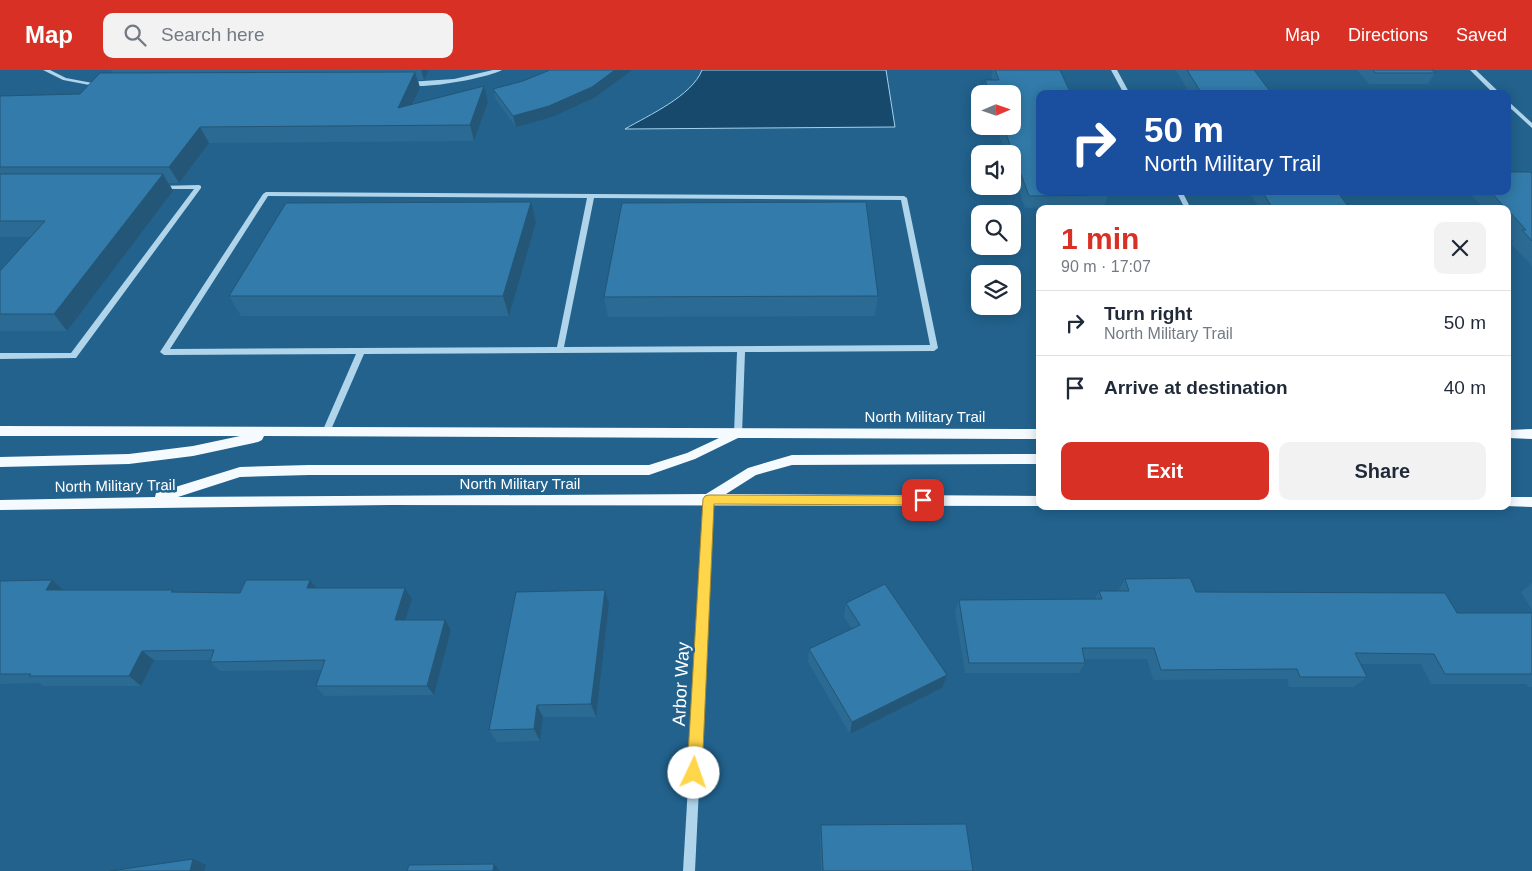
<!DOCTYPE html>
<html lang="en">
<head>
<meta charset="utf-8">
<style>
	:root { --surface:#fff; --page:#f2f2f3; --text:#1f2937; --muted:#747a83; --line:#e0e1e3; --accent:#d93025 }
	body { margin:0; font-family:Helvetica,sans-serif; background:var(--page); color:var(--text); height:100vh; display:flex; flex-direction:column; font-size:19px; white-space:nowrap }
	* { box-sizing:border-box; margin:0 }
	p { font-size:16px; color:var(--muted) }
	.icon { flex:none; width:28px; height:28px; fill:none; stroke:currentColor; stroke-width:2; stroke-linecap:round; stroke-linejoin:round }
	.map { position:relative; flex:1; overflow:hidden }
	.panel { position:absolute; left:1036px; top:135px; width:475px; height:305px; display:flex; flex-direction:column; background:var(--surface); border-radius:10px; box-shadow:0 2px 12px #0003 }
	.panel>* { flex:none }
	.banner { position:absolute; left:1036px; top:20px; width:475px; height:105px; border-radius:10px; box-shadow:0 2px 12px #0003; background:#1a4fa0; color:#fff; overflow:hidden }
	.needle { width:32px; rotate:88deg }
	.tools { position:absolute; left:971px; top:15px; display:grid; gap:10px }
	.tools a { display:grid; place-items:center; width:50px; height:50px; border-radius:10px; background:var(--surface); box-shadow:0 2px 12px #0003; font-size:25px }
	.pin { position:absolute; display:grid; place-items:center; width:42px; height:42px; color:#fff; margin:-21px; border-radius:10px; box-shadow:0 2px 8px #0006 }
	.me { position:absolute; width:55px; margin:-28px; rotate:3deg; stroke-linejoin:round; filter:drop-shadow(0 0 4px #0008) }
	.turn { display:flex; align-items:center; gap:18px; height:105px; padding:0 25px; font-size:22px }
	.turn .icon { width:65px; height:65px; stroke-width:2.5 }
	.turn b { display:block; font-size:35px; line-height:42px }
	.round { display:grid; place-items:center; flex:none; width:52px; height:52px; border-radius:10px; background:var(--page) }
	.head { display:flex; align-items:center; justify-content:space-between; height:85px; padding:0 25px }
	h1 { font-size:30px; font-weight:700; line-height:38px; color:var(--accent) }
	.cta { display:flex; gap:10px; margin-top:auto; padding:10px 25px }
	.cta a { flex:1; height:58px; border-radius:10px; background:var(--accent); color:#fff; font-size:20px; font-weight:700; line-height:58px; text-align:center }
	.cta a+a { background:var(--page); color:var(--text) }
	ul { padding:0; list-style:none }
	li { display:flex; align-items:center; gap:15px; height:65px; padding:0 25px; border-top:1px solid var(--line) }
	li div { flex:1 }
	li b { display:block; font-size:19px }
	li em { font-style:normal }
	header { display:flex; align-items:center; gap:30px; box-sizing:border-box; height:70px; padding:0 25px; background:var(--accent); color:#fff }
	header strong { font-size:24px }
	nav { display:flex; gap:28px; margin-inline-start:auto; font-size:18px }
	.search { width:350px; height:45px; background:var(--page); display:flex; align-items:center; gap:12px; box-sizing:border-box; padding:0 18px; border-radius:10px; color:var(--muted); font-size:19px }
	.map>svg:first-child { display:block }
</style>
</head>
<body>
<header>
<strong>Map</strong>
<div class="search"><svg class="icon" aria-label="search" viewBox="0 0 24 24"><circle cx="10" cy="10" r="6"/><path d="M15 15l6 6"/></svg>Search here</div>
<nav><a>Map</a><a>Directions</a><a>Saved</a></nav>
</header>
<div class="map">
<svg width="1532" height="801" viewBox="0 0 1532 801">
	<rect width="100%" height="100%" fill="#22628d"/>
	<path fill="#17496c" stroke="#a4d1ed" d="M702,0H886L895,57L625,59C649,45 692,26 702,0Z"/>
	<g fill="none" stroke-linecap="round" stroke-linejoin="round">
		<g fill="#b0d5eb" fill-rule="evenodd">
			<polygon points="43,0 50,0 66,8 103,15 100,17 63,10"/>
			<path d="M493,0H502C488,8 418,21 405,14L408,12L454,9Z"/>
			<polygon points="1111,0 1117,0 1130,24 1124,24"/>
			<polygon points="1470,0 1476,0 1501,24 1494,24"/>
			<polygon points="1508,31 1532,53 1532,58 1508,36"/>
			<polygon points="199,115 201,116 201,118 76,288 0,289 0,283 71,283 194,119 160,119 158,118 158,116"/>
			<polygon points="1176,121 1182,121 1191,139 1185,139"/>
			<path d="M266,122L904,126L907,128L938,278L934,281L745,282L742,364L738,367L734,364L737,282L364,284L330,362L326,365L322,362L356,284L164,285L160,282L263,124ZM268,126L587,128L557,277L170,279ZM594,128L901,130L930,275L564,277Z"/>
			<polygon points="709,425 712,426 713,429 695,801 683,801 705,429 706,426"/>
		</g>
		<g fill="#f5fafe" fill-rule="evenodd">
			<polygon points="0,356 1040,359 1040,369 738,368 695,389 649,405 309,405 240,407 178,427 706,424 748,398 792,385 1040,384 1040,394 792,395 756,405 726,424 1040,426 1040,436 390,435 0,440 0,430 155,427 156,423 240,397 309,395 649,395 687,383 719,368 264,366 262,370 258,372 193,386 129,394 0,397 0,387 129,384 193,376 240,366 0,366"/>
			<polygon points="1532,359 1532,369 1508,368 1508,360"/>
			<polygon points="1508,427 1532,427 1532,437 1505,436 1508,436"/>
		</g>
	</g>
	<g fill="#2b6a92">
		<polygon points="111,0 429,0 424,10 418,10 420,18 413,34 488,32 474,71 209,73 179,113 169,113 173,121 67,261 0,261 0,201 30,167 0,167 0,26 80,24 112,3"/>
		<polygon points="993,0 995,0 1040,24 1108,125 1104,137 1025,138 1012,102 1012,84 1006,84 996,56 1012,56 1012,24 984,24 983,21 985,10 993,10 991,7"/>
		<polygon points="1176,0 1254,0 1272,24 1190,24"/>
		<polygon points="1357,0 1432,0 1435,3 1428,14 1369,14"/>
		<polygon points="493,19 594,28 552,47 516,57 496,30"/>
		<polygon points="1532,104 1532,196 1511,174 1513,171 1508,165 1508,139 1484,139 1468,121 1508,121"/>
		<polygon points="1249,121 1342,121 1340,125 1350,139 1260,139 1249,122"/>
		<polygon points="536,152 509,246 241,246 229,226"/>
		<polygon points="878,226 875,246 608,247 604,227"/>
		<polygon points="1125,509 1196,522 1457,543 1532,543 1532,617 1528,617 1526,614 1431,614 1421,594 1360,594 1367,607 1354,617 1289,617 1287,609 1153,610 1147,589 1084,589 1085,593 1079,603 965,603 955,541 959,530 1095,529 1099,521 1118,521"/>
		<polygon points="310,510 317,518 405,518 412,529 405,550 451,560 434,625 324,626 316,616 322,600 220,601 210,592 211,590 154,590 141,616 43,616 40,613 0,614 0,511 63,520 175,522 240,523"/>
		<polygon points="1532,513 1532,540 1521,522"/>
		<polygon points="605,520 609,534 596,647 543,647 540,671 497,672 489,660"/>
		<polygon points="846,533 942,618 850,664 808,592 809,579 852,559 844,547"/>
		<polygon points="821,755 973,801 821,801 820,765"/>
	</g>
	<g fill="#235677">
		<polygon points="421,0 429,0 424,10"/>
		<polygon points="615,0 632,0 594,28 552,47 516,57 513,46"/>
		<polygon points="415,2 420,18 403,54 398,38"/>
		<polygon points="484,16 488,32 474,71 470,55"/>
		<polygon points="200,57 209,73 179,113 169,97"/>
		<polygon points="163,104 173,121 67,261 54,244"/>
		<polygon points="531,132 536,152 509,246 503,226"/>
		<polygon points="52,510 64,521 46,520"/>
		<polygon points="310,510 318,520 307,518"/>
		<polygon points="405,518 412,529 402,560 395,550"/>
		<polygon points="605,520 609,534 596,647 591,634"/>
		<polygon points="445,550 451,560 434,625 427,616"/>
		<polygon points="142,581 154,590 141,616 129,606"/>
		<polygon points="947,605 942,618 850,664 852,652"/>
		<polygon points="537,635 543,647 540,671 534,659"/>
		<polygon points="193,789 206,795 204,801 190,801"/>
		<polygon points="494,794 500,801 493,801"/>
	</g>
	<g fill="#327baa" stroke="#235677">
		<polygon points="550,0 615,0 592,17 549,36 513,46 493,19 523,11"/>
		<polygon points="995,0 1060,0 1071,24 1040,24 1040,121 1106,121 1108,125 1029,126 1003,56 1012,56 1012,24 990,24 985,10 999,10"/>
		<polygon points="1187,0 1254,0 1272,24 1202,24"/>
		<polygon points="1373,0 1432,0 1435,3 1375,3"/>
		<polygon points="415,2 398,38 484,16 470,55 200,57 169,97 0,97 0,26 80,24 100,3"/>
		<polygon points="1508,102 1530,102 1532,104 1532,171 1522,160 1526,160 1508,140 1508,139 1506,139 1490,121 1508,121"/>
		<polygon points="0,104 163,104 54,244 0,244 0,201 45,151 0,151"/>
		<polygon points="1262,121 1337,121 1350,139 1273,139"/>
		<polygon points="531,132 503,226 229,226 286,133"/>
		<polygon points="866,132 878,226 604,227 622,133"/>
		<polygon points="1190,508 1196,522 1445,523 1457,543 1532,543 1532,604 1445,604 1434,584 1355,583 1367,607 1300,607 1297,599 1161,600 1154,578 1082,578 1085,593 969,593 959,530 1102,529 1099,521 1129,521 1125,509"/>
		<polygon points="52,510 46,520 173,520 171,522 240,523 246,510 310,510 307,518 405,518 395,550 445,550 427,616 316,616 325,590 210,592 214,580 142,581 129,606 29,606 31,604 0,604 0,511"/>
		<polygon points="885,514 947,605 852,652 809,579 860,555 846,533"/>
		<polygon points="605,520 591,634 537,635 534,659 489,660 516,522"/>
		<polygon points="966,754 973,801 823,801 821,755"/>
		<polygon points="193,789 190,801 110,801"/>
		<polygon points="494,794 493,801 407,801 409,795"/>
	</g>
	<polygon fill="#ffd54a" stroke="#a68a30" points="709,425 923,426 927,427 929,430 927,434 923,435 714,434 702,703 700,708 694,711 689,708 687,703 703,429 705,426"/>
	<g text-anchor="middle" stroke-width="5" stroke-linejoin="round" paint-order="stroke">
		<g font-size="15" fill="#fff" stroke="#22628d">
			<text x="925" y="352">North Military Trail</text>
			<text x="520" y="419">North Military Trail</text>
			<text transform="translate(115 416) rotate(-1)" y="5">North Military Trail</text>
		</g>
		<g font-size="18" fill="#fff" stroke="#22628d">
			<text transform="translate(681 614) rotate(-87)" y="6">Arbor Way</text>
		</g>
	</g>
</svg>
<div class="tools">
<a><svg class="needle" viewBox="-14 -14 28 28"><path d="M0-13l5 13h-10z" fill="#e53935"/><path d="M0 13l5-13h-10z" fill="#747a83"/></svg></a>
<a><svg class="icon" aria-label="sound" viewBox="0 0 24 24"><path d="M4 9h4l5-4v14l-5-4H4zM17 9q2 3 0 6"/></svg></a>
<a><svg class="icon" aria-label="search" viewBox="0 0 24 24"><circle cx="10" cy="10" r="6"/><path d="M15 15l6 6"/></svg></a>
<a><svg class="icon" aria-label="layers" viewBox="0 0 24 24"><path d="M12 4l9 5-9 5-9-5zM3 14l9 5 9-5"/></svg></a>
</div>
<div class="pin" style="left:923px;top:430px;background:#d93025"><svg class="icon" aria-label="arrive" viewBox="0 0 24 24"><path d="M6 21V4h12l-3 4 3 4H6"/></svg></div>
<svg class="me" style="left:694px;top:703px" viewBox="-20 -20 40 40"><circle r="19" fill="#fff"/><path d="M0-13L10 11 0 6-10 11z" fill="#ffd54a"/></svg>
<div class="banner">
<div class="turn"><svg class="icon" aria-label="right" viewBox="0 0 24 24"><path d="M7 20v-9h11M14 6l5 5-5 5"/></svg><div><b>50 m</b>North Military Trail</div></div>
</div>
<section class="panel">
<div class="head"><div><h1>1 min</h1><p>90 m · 17:07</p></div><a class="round"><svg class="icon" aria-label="close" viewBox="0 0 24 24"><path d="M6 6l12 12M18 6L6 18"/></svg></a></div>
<ul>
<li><svg class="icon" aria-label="right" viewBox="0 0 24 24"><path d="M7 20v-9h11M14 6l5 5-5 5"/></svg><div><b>Turn right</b><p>North Military Trail</p></div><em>50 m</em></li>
<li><svg class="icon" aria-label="arrive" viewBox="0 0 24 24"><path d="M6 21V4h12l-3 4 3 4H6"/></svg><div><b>Arrive at destination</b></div><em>40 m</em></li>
</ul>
<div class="cta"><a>Exit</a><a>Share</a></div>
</section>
</div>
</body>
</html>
